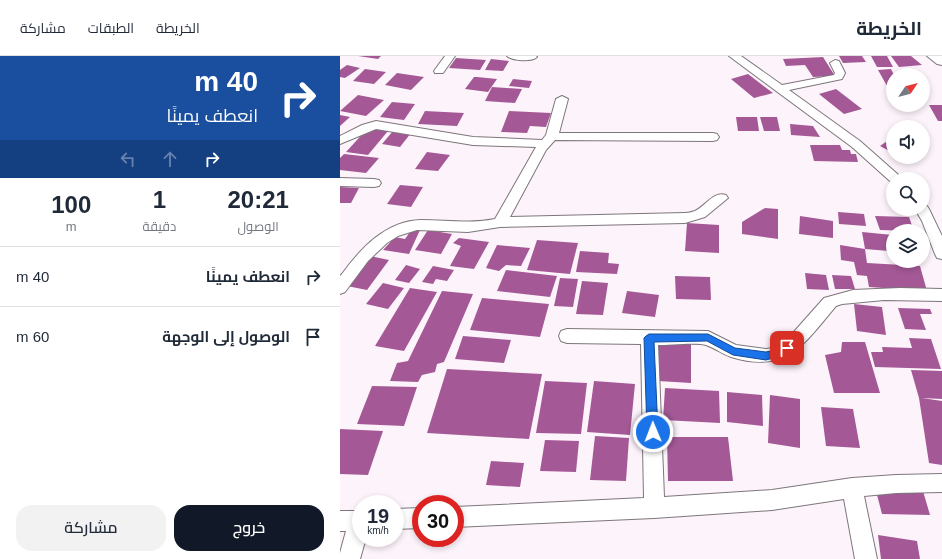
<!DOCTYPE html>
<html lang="ar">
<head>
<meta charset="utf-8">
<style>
	:root { --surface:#fff; --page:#f2f2f3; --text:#1f2937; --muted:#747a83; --line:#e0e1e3; --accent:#111827 }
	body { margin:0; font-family:Arial,Cairo,sans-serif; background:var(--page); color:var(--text); direction:rtl; height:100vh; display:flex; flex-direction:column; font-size:15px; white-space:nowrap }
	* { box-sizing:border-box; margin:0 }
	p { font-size:13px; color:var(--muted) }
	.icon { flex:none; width:22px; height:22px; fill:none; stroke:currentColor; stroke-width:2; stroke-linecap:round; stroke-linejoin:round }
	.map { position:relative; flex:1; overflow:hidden; direction:ltr }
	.drawer { display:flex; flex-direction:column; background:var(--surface); width:340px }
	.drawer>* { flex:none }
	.guide { background:#1a4fa0; color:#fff; overflow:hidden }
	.needle { width:26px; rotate:55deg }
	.buttons { position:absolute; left:546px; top:12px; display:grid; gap:8px }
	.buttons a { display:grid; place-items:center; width:44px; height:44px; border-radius:50%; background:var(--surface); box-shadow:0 2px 6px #0003; font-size:20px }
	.speed { position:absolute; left:12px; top:439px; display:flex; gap:8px; font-size:20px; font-weight:700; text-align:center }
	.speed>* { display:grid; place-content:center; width:52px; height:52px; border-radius:50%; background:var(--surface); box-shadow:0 2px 6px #0003; line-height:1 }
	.speed small { font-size:10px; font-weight:400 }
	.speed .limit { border:6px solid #d22; background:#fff; color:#111 }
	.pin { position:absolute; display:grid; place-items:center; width:34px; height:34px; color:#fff; margin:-17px; border-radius:8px; box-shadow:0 2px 6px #0006 }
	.me { position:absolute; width:44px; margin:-22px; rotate:359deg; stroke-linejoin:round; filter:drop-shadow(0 0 3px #0008) }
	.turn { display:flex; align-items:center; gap:14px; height:84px; padding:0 16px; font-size:18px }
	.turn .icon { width:52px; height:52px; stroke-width:2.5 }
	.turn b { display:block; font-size:28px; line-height:34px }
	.lanes { display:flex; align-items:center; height:38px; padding:0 16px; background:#0003; justify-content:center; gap:20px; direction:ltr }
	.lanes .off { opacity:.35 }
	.eta { display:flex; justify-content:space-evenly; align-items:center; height:68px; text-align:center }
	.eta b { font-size:24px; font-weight:600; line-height:28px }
	.button { display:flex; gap:8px; margin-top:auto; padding:8px 16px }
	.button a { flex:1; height:46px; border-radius:16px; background:var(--accent); color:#fff; font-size:16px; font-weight:600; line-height:46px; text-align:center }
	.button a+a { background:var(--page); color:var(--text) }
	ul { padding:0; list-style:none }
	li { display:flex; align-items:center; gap:12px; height:60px; padding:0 16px; border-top:1px solid var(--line) }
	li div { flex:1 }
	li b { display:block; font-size:15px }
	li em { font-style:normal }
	header { display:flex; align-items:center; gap:24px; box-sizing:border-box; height:56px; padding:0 20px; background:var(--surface); border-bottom:1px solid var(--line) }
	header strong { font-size:19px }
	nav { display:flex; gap:22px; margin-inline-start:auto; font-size:14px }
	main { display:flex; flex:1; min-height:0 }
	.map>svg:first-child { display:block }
</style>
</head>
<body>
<header>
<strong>الخريطة</strong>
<nav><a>الخريطة</a><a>الطبقات</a><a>مشاركة</a></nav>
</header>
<main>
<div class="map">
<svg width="602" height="503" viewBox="0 0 602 503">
	<rect width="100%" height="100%" fill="#fdf4fb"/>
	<g fill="#a45996">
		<polygon points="18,0 41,0 38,3"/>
		<polygon points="499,0 522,0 526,6 503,7"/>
		<polygon points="531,0 547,0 553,11 537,11"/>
		<polygon points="551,0 571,0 582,9 559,11"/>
		<polygon points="483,1 495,20 473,21 465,9 446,10 443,3"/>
		<polygon points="116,2 146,4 140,14 109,12"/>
		<polygon points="151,3 169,5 163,15 145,14"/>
		<polygon points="7,9 20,12 5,22 0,21 0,14"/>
		<polygon points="25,13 46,16 34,28 13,25"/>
		<polygon points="551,13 554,19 553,30 547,30 538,14"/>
		<polygon points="57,17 84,21 71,34 45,29"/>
		<polygon points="408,18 433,37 414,42 391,23"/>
		<polygon points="134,21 137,21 157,23 148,36 125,33"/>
		<polygon points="173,23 192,25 189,32 169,30"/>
		<polygon points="152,31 182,33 175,47 145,45"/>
		<polygon points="496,33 522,53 504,58 479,38"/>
		<polygon points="18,39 44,44 26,60 0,55"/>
		<polygon points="52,46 75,48 64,64 40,61"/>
		<polygon points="589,49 602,49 602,65 598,65"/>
		<polygon points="85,55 124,57 117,70 78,68"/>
		<polygon points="169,55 211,57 206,71 190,70 187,77 161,76"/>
		<polygon points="0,59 10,61 0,70"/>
		<polygon points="396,61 417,61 419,75 398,75"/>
		<polygon points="420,61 437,61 440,75 424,75"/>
		<polygon points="450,68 473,70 480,81 451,79"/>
		<polygon points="28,72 48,75 28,99 6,96"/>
		<polygon points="53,75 71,77 60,91 42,88"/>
		<polygon points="550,83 553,85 553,97 540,90"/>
		<polygon points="470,89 500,89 502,94 510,94 511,98 516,98 518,106 474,105"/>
		<polygon points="87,96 110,99 98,115 75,113"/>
		<polygon points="4,98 39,102 26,117 0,114 0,102"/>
		<polygon points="60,129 83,131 71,151 47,148"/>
		<polygon points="0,131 19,132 11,147 0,147"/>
		<polygon points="425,152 438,153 438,183 402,178 402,166"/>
		<polygon points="498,156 524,158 526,170 499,168"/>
		<polygon points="460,160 493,165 493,182 459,178"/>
		<polygon points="535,160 569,161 574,175 540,174"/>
		<polygon points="347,167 379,169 379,197 345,195"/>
		<polygon points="72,173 80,174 69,198 43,194 55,181 65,183"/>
		<polygon points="88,174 112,178 101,198 75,194"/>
		<polygon points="522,176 553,179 553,201 550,201 549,195 525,193"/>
		<polygon points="119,182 149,186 134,213 110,210 121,190 113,187"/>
		<polygon points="197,184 238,187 230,218 187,214"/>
		<polygon points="157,189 190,192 181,210 166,209 159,215 146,212"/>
		<polygon points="500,189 525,193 527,207 580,210 587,235 529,231 527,220 517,219 514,206 501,204"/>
		<polygon points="240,195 269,197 268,207 279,208 277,218 236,216"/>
		<polygon points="30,200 49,204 27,234 7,230"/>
		<polygon points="66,209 80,213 69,227 55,224"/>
		<polygon points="93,210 114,214 107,225 96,223 93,228 82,226"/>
		<polygon points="166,214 217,220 210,241 157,235"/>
		<polygon points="465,217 486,219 489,234 467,233"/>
		<polygon points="492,219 511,220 515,233 495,233"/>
		<polygon points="335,220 370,221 371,244 336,243"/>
		<polygon points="220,222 238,223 233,251 214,250"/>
		<polygon points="242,225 268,227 263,259 236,258"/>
		<polygon points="43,227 64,232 48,253 26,248"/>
		<polygon points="70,232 97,236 64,295 35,290"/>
		<polygon points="102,235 133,238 104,306 97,308 95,316 82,319 78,326 50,325 57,307 68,305"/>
		<polygon points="287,235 319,239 315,261 282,257"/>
		<polygon points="142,242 209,248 200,281 130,274"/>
		<polygon points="514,248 542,251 546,279 517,275"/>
		<polygon points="558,252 590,253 592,258 580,258 586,274 565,273"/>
		<polygon points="123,280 171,284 164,307 115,303"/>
		<polygon points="569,282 591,283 601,313 535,311 531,296 543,296 542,291 572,292"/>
		<polygon points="502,286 525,286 540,337 494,337 485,299 501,296"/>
		<polygon points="319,287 351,288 351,327 318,325"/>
		<polygon points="107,313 202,318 189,383 87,377"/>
		<polygon points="571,314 602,315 602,343 582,342 602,345 602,409 589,407 579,342"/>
		<polygon points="205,325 247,327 241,378 196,377"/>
		<polygon points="254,325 295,328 290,379 247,376"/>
		<polygon points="32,330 77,331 64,370 17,368"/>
		<polygon points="325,332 379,335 380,367 323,364"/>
		<polygon points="387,336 422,339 423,370 387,366"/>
		<polygon points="430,339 460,343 460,392 428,387"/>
		<polygon points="481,351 513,353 520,392 486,390"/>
		<polygon points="0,373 43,375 28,419 0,418"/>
		<polygon points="255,380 289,382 286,425 250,424"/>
		<polygon points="327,381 388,381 393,425 328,425"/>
		<polygon points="205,384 239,385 236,416 200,415"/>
		<polygon points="151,405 184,407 180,431 146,429"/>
		<polygon points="536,435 583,435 590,459 542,458"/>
		<polygon points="538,479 577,485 580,503 541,503"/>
	</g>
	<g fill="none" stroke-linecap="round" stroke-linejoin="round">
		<defs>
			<g id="minor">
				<polygon points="105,0 115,0 103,17 95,17 94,15"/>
				<path d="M167,0H196L197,1C192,6 172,5 167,0Z"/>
				<polygon points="389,0 401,0 442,29 494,19 495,17 490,7 495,4 499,5 505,17 502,23 449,34 520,85 563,123 553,123 553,126 551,126 512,91"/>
				<path d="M222,40L228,43L219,77H373L377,78L379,81L377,84L373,85L215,84L206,94L170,161L345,157C348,157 352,156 355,155C366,150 373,135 386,139L388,142L365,161L345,167L160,171L128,176L77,174L58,180L47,187L28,205L5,236L0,238V220L2,218C21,192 46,165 81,164C106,164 130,168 155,163L196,91L133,89L36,73L0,88V80L22,69L36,65L133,81L202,84L206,79L216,43Z"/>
				<polygon points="0,122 34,123 39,124 41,127 39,130 34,131 0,130"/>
				<polygon points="583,149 587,150 589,153 602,180 602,203 597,202 595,198 582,165 575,153 583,153"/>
				<path d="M560,232L602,233V245L544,244L502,248L496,250C463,289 447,318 391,301C382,298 375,292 366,289C358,286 328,289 318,289L324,441L432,434L512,422L556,419L602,418V436L556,437L524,440L537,503H515L504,443L432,454L314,462L115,471V451L304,442L301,288L227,287L221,285L219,280L221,275L227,273L368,275L396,289L426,293L433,292L452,278L484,242L513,234Z"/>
				<polygon points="81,452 81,472 55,473 55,453"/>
				<polygon points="0,455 21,455 21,482 26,482 20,503 0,503 0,497 6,475 0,475"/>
			</g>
			<polygon id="secondary" points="587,0 602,0 602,9 597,8"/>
		</defs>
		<use href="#minor" stroke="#7d767b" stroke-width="2"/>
		<use href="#secondary" stroke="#7d767b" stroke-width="2"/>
		<use href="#minor" fill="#fff" fill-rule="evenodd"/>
		<use href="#secondary" fill="#fff" fill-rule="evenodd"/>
	</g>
	<polygon fill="#1a73e8" stroke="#114b97" points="309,278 368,278 395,292 426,296 435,294 447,288 451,289 452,292 451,295 440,300 426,304 393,299 367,285 314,286 318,376 317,380 313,381 309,380 307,376 304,282 306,280"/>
</svg>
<div class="buttons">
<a><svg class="needle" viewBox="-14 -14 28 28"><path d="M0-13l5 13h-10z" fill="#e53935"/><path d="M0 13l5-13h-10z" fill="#747a83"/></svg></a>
<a><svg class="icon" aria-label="sound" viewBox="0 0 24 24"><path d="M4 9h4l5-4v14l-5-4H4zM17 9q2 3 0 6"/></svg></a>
<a><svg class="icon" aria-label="search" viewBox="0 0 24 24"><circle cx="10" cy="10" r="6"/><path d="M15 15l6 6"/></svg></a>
<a><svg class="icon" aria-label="layers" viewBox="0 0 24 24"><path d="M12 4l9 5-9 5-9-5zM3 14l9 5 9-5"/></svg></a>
</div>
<div class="speed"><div>19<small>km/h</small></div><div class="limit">30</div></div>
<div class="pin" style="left:447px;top:292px;background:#d93025"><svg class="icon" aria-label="arrive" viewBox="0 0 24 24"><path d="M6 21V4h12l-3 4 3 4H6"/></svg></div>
<svg class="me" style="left:313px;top:376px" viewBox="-20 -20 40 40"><circle r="17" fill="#1a73e8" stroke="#fff" stroke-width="3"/><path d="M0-11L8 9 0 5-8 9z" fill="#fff"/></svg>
</div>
<section class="drawer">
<div class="guide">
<div class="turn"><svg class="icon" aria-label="right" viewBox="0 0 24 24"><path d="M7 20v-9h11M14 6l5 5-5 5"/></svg><div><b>40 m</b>انعطف يمينًا</div></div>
<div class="lanes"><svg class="icon off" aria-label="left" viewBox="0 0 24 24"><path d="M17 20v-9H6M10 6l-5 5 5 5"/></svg><svg class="icon off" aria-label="ahead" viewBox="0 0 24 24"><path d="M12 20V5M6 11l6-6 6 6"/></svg><svg class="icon" aria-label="right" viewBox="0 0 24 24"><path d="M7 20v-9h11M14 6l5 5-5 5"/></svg></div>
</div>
<div class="eta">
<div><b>20:21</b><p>الوصول</p></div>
<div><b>1</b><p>دقيقة</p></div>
<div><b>100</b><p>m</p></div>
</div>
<ul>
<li><svg class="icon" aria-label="right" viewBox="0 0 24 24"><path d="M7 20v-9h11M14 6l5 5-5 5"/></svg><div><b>انعطف يمينًا</b></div><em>40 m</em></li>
<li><svg class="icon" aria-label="arrive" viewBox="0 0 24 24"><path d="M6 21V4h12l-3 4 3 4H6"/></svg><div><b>الوصول إلى الوجهة</b></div><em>60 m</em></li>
</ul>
<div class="button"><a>خروج</a><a>مشاركة</a></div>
</section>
</main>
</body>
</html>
